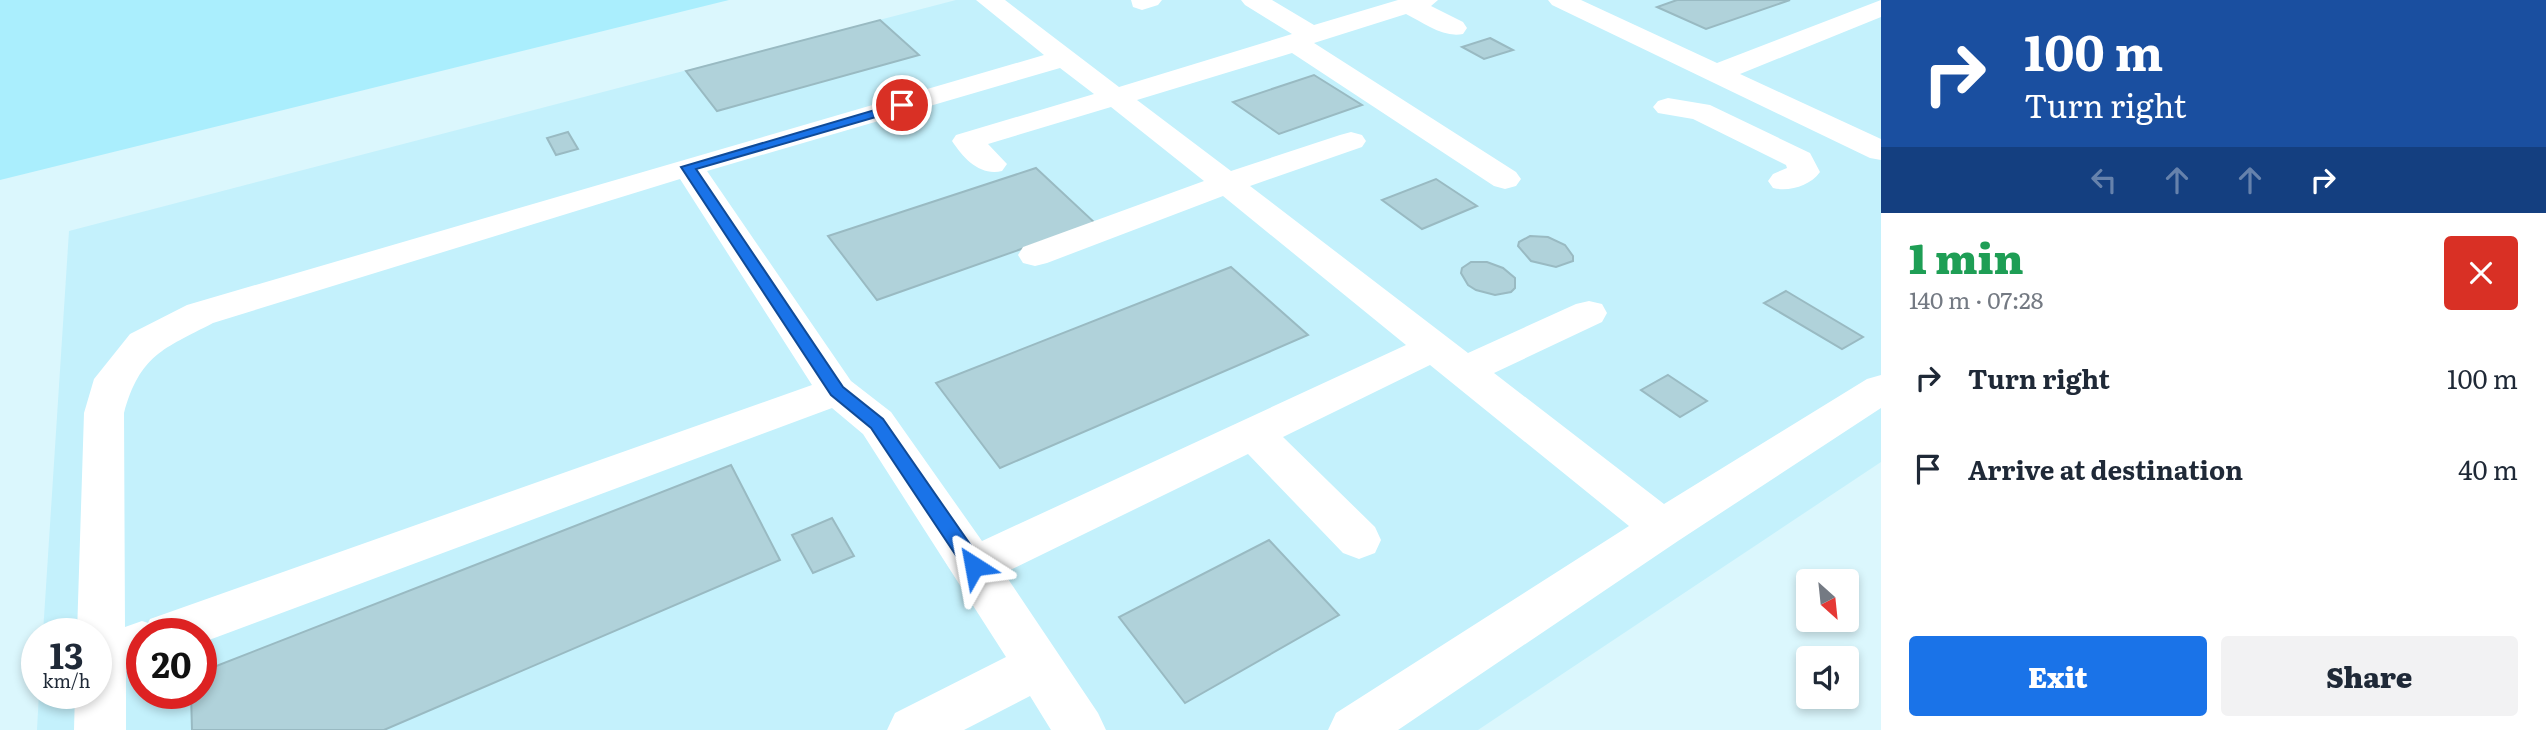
<!DOCTYPE html>
<html lang="en">
<head>
<meta charset="utf-8">
<style>
	:root { --surface:#fff; --page:#f2f2f3; --text:#1f2937; --muted:#747a83; --accent:#1a73e8 }
	body { margin:0; font-family:Literata,serif; background:var(--page); color:var(--text); height:100vh; display:flex; flex-direction:column; font-size:26px; white-space:nowrap }
	* { box-sizing:border-box; margin:0 }
	p { font-size:23px; color:var(--muted) }
	.icon { flex:none; width:38px; height:38px; fill:none; stroke:currentColor; stroke-width:2; stroke-linecap:round; stroke-linejoin:round }
	.map { position:relative; flex:1; overflow:hidden }
	.sheet { display:flex; flex-direction:column; background:var(--surface); width:665px }
	.sheet>* { flex:none }
	.guide { background:#1a4fa0; color:#fff; overflow:hidden }
	.needle { width:46px; rotate:153deg }
	.buttons { position:absolute; left:1796px; top:569px; display:grid; gap:14px }
	.buttons a { display:grid; place-items:center; width:63px; height:63px; border-radius:7px; background:var(--surface); box-shadow:0 4px 10px #0003; font-size:35px }
	.speed { position:absolute; left:21px; top:618px; display:flex; gap:14px; font-size:35px; font-weight:700; text-align:center }
	.speed>* { display:grid; place-content:center; width:91px; height:91px; border-radius:50%; background:var(--surface); box-shadow:0 4px 10px #0003; line-height:1 }
	.speed small { font-size:18px; font-weight:400 }
	.speed .limit { border:10px solid #d22; background:#fff; color:#111 }
	.pin { position:absolute; display:grid; place-items:center; width:60px; height:60px; color:#fff; margin:-30px; border:4px solid #fff; border-radius:50%; box-shadow:0 2px 7px #0007 }
	.me { position:absolute; width:77px; margin:-38px; rotate:326deg; stroke-linejoin:round; filter:drop-shadow(0 0 5px #0008) }
	.turn { display:flex; align-items:center; gap:24px; height:147px; padding:0 28px; font-size:32px }
	.turn .icon { width:91px; height:91px; stroke-width:2.5 }
	.turn b { display:block; font-size:49px; line-height:60px }
	.lanes { display:flex; align-items:center; height:66px; padding:0 28px; background:#0003; justify-content:center; gap:35px; direction:ltr }
	.lanes .off { opacity:.35 }
	.round { display:grid; place-items:center; flex:none; width:74px; height:74px; border-radius:7px; background:var(--page) }
	.overview { display:flex; align-items:center; justify-content:space-between; height:119px; padding:0 28px }
	h1 { font-size:42px; font-weight:800; line-height:52px; color:#1e9e55 }
	.cta { display:flex; gap:14px; margin-top:auto; padding:14px 28px }
	.cta a { flex:1; height:80px; border-radius:7px; background:var(--accent); color:#fff; font-size:28px; font-weight:800; line-height:80px; text-align:center }
	.cta a+a { background:var(--page); color:var(--text) }
	ul { padding:0; list-style:none }
	li { display:flex; align-items:center; gap:21px; height:91px; padding:0 28px }
	li div { flex:1 }
	li b { display:block; font-size:26px }
	li em { font-style:normal }
	main { display:flex; flex:1; min-height:0 }
	.map>svg:first-child { display:block }
</style>
</head>
<body>
<main>
<div class="map">
<svg width="1881" height="730" viewBox="0 0 1881 730">
	<rect width="100%" height="100%" fill="#dbf7fd"/>
	<path fill="#c4f1fc" fill-rule="evenodd" d="M956,0H1881V462L1478,730H37L39,693H96V634L43,633L69,231ZM142,634H201V693H142Z"/>
	<polygon fill="#aaeefd" points="0,0 729,0 0,180"/>
	<g fill="#b0d2da" stroke="#99bac2" stroke-width="2">
		<polygon points="1677,0 1790,0 1706,29 1657,7"/>
		<polygon points="880,20 919,55 717,111 686,71"/>
		<polygon points="1490,38 1513,50 1484,59 1462,47"/>
		<polygon points="1314,75 1362,105 1279,134 1233,102"/>
		<polygon points="568,132 578,149 556,155 547,138"/>
		<polygon points="1036,168 1095,223 877,300 828,236"/>
		<polygon points="1436,179 1477,206 1422,229 1382,200"/>
		<polygon points="1530,236 1548,237 1565,245 1573,256 1573,261 1556,267 1531,261 1518,246 1519,242"/>
		<polygon points="1471,262 1487,262 1503,268 1515,278 1515,288 1511,292 1495,295 1476,290 1468,285 1461,273 1462,268"/>
		<polygon points="1231,267 1308,335 1000,468 936,383"/>
		<polygon points="1786,291 1863,337 1842,349 1764,303"/>
		<polygon points="1668,375 1707,401 1680,417 1641,390"/>
		<polygon points="731,465 780,560 384,730 192,730 191,693 201,693 201,672"/>
		<polygon points="832,518 854,556 813,573 792,535"/>
		<polygon points="1269,540 1339,615 1185,703 1119,617"/>
	</g>
	<g fill="none" stroke-linecap="round" stroke-linejoin="round">
		<g fill="#fff" fill-rule="evenodd">
			<path d="M976,0H1005L1119,87L1292,34L1245,5L1241,0H1272L1314,25L1398,0H1438L1431,6L1463,22L1467,28L1463,34C1443,38 1424,23 1406,14L1314,43L1516,172L1521,179L1516,186L1505,189L1494,186L1292,53L1137,100L1231,171L1340,135L1351,132L1362,135L1366,141L1362,147L1250,186L1468,353L1576,304L1589,301L1602,304L1607,313L1602,322L1494,373L1664,504L1867,379L1881,375V408L1678,541L1398,730H1328L1336,713L1629,526L1430,365L1283,437L1375,527L1381,540L1375,553L1359,559L1343,553L1248,454L1004,573L1098,713L1106,730H1051L1030,696L964,730H887L895,713L1006,657L863,434L832,408L201,643V634H142V665L126,671V730H74L75,693H96V634H77L84,413L94,379L130,334L187,305L1044,55ZM1060,68L1094,94L956,135L952,141C964,159 980,176 1002,171L1007,164L988,144L1111,107L1204,181L1023,247L1018,255L1023,263L1035,266L1047,263L1223,196L1406,345L982,541L891,412L851,381L707,171ZM680,179L812,385L167,613L150,619L148,623L142,621L125,627L124,413C140,355 163,349 213,323Z"/>
			<polygon points="1131,0 1162,0 1158,5 1142,10 1133,7"/>
			<polygon points="1548,0 1581,0 1717,63 1881,0 1881,17 1740,74 1881,139 1881,160 1870,158 1552,5"/>
			<path d="M1668,98L1710,105L1810,153L1820,172C1810,186 1789,192 1773,188L1768,181L1773,174L1787,168L1786,165L1693,119L1658,113L1653,107L1658,101Z"/>
		</g>
	</g>
	<polygon fill="#1a73e8" stroke="#114b97" stroke-width="2" points="902,102 907,103 907,108 696,169 843,387 883,419 981,560 983,566 981,572 974,574 967,572 871,428 831,395 681,167"/>
</svg>
<div class="buttons">
<a><svg class="needle" viewBox="-14 -14 28 28"><path d="M0-13l5 13h-10z" fill="#e53935"/><path d="M0 13l5-13h-10z" fill="#747a83"/></svg></a>
<a><svg class="icon" aria-label="sound" viewBox="0 0 24 24"><path d="M4 9h4l5-4v14l-5-4H4zM17 9q2 3 0 6"/></svg></a>
</div>
<div class="speed"><div>13<small>km/h</small></div><div class="limit">20</div></div>
<div class="pin" style="left:902px;top:105px;background:#d93025"><svg class="icon" aria-label="arrive" viewBox="0 0 24 24"><path d="M6 21V4h12l-3 4 3 4H6"/></svg></div>
<svg class="me" style="left:974px;top:566px" viewBox="-20 -20 40 40"><path d="M0-17L14 15 0 8-14 15z" fill="#1a73e8" stroke="#fff" stroke-width="4"/></svg>
</div>
<section class="sheet">
<div class="guide">
<div class="turn"><svg class="icon" aria-label="right" viewBox="0 0 24 24"><path d="M7 20v-9h11M14 6l5 5-5 5"/></svg><div><b>100 m</b>Turn right</div></div>
<div class="lanes"><svg class="icon off" aria-label="left" viewBox="0 0 24 24"><path d="M17 20v-9H6M10 6l-5 5 5 5"/></svg><svg class="icon off" aria-label="ahead" viewBox="0 0 24 24"><path d="M12 20V5M6 11l6-6 6 6"/></svg><svg class="icon off" aria-label="ahead" viewBox="0 0 24 24"><path d="M12 20V5M6 11l6-6 6 6"/></svg><svg class="icon" aria-label="right" viewBox="0 0 24 24"><path d="M7 20v-9h11M14 6l5 5-5 5"/></svg></div>
</div>
<div class="overview"><div><h1>1 min</h1><p>140 m · 07:28</p></div><a class="round" style="background:#d93025;color:#fff"><svg class="icon" aria-label="close" viewBox="0 0 24 24"><path d="M6 6l12 12M18 6L6 18"/></svg></a></div>
<ul>
<li><svg class="icon" aria-label="right" viewBox="0 0 24 24"><path d="M7 20v-9h11M14 6l5 5-5 5"/></svg><div><b>Turn right</b></div><em>100 m</em></li>
<li><svg class="icon" aria-label="arrive" viewBox="0 0 24 24"><path d="M6 21V4h12l-3 4 3 4H6"/></svg><div><b>Arrive at destination</b></div><em>40 m</em></li>
</ul>
<div class="cta"><a>Exit</a><a>Share</a></div>
</section>
</main>
</body>
</html>
